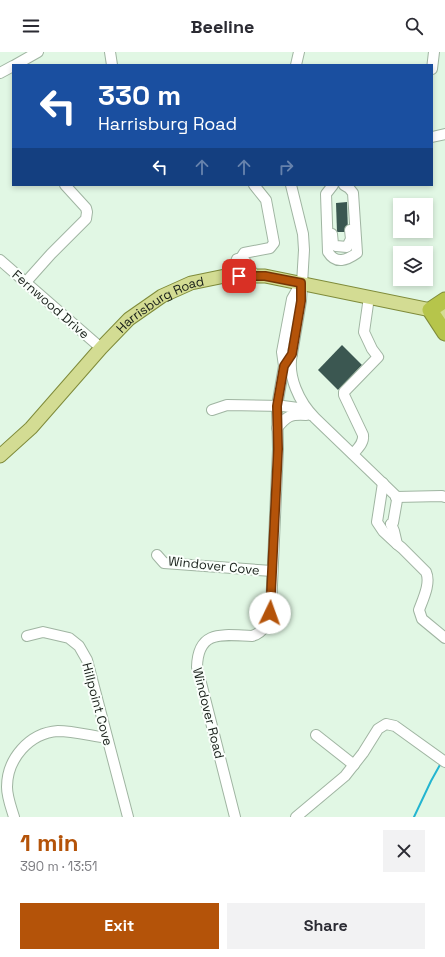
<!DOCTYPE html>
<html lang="en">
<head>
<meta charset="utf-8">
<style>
	:root { --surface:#fff; --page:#f2f2f3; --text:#2b2b33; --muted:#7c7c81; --accent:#b45309 }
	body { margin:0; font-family:"Space Grotesk",sans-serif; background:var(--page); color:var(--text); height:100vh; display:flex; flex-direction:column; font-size:15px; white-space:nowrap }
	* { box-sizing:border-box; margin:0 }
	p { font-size:13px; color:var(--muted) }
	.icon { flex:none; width:22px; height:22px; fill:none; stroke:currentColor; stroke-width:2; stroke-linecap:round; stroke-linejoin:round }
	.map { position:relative; height:765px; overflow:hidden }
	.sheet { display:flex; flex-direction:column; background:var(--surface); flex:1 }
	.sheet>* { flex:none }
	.hud { position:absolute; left:12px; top:12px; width:421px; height:122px; border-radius:0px; box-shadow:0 2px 6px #0003; background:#1a4fa0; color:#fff; overflow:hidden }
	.controls { position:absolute; left:393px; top:146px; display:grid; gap:8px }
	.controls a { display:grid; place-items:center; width:40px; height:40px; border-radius:0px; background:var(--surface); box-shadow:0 2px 6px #0003; font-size:20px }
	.pin { position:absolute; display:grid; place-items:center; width:34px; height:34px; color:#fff; margin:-17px; border-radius:8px; box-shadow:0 2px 6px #0006 }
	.me { position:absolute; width:44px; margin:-22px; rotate:3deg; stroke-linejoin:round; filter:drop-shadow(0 0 3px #0008) }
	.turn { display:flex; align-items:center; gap:14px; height:84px; padding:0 20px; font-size:18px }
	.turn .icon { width:52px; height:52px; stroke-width:2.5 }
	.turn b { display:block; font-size:28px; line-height:34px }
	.lanes { display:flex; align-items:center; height:38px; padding:0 20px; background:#0003; justify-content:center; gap:20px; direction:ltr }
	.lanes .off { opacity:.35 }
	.round { display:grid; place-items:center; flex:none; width:42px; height:42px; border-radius:0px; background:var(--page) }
	.head { display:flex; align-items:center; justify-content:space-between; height:68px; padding:0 20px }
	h1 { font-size:24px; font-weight:600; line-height:30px; color:var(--accent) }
	.cta { display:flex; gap:8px; margin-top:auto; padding:8px 20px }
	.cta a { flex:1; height:46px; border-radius:0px; background:var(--accent); color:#fff; font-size:16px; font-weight:600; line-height:46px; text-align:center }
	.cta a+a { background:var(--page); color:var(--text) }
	header { display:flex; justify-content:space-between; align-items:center; height:52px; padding:0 20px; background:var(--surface); font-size:18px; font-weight:600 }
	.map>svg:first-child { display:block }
</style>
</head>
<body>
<header><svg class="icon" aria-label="menu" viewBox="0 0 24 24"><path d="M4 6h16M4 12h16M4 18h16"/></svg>Beeline<svg class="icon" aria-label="search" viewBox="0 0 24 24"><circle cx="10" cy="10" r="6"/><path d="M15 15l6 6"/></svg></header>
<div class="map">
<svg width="445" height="765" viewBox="0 0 445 765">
	<rect width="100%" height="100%" fill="#e1f7e4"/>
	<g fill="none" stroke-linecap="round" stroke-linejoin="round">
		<polyline stroke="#23b5d0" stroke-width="2" points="414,765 431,729 441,711"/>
	</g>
	<g fill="#3b5751">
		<polygon points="347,150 348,180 337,180 336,151"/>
		<polygon points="342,293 362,313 338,338 318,318"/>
	</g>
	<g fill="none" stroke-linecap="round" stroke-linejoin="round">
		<defs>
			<g id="minor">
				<polyline points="110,0 112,13"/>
				<polyline points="15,13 38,0"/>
				<polyline points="296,13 299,0"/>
				<polyline points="432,17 434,0"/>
				<polyline points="0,21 13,14"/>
				<polyline points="432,85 445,82"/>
				<path d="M333,133L326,142L328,200C336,213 347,208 357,201L353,141L349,136L344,133"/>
				<polyline points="332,182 333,192 336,194 347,195 351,187 350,178"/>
				<polyline points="241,206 244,201 270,196 274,191 266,148 254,133"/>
				<polyline points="0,208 101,296"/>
				<polyline points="231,224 237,207 241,206 245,209 255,224"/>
				<polyline points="26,230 51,202 86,167 87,160 86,156 65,133"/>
				<path d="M292,302C287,324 299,350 315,366L395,443L397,448L393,471L391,472"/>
				<polyline points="288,307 292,302 301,249 304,198 303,182 291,133"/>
				<polyline points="212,358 227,353 283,354 298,356 311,363"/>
				<path d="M277,376C287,364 290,362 306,363"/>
				<path d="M353,402C358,396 364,391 363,383L344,343V340L378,305L372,297L364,280L369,245"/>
				<polyline points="383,431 377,470 383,479 397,492"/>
				<polyline points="396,445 442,444 445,445"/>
				<path d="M391,472L394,479L397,492L402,496L426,520C431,531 423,547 419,558L422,567L445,586"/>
				<polyline points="157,503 164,511 272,519"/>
				<polyline points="27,584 43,580 69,586 79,594 87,608 128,765"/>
				<polyline points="316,683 354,713"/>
				<path d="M14,765C11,755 7,745 7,735C7,707 29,681 58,679C73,679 92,684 107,686"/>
				<path d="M235,765L197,615C198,577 223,583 252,584C265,580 269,569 271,556L278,397L277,354L284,314L282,300L292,247L301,231"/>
				<polyline points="296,765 345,724 363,701 378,677 386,672 395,674 445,710"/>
			</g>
			<g id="major">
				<path id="s1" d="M0,404L31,376L101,296L129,267L162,244L191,231L225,224H265L445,261"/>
			</g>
			<polyline id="highway" points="445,248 430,258 445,281"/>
		</defs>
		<use href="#minor" stroke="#a0b5a2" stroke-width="12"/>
		<use href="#major" stroke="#7f8b3a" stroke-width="15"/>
		<use href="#highway" stroke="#7f8b3a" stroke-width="17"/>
		<use href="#minor" stroke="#fff" stroke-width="10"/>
		<use href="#major" stroke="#d3dc93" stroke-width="13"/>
		<use href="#highway" stroke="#b6c54b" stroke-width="15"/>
	</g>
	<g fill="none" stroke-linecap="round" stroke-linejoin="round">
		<defs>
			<polyline id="route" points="239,224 265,224 301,231 301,249 292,302 284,314 277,354 278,397 270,561"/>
		</defs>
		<use href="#route" stroke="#753606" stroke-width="10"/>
		<use href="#route" stroke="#b45309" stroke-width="7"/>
	</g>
	<g text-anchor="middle" stroke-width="4" stroke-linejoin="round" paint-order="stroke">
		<g font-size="13" fill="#19201a" stroke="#fafffb">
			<text transform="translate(51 252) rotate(41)" y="5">Fernwood Drive</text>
			<text dy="5" stroke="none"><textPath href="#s1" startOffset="223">Harrisburg Road</textPath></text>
			<text transform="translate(214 513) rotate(6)" y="5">Windover Cove</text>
			<text transform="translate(98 652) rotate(75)" y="5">Hillpoint Cove</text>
			<text transform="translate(209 661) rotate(76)" y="5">Windover Road</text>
		</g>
	</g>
</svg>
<div class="controls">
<a><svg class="icon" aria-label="sound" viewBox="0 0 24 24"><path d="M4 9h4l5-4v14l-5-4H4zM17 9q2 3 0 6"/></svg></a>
<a><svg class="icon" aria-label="layers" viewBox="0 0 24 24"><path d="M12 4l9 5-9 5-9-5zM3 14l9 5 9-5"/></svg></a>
</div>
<div class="pin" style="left:239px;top:224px;background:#d93025"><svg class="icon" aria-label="arrive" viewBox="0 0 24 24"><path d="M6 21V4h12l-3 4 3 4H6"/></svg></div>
<svg class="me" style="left:270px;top:561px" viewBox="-20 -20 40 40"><circle r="19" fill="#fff"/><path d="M0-13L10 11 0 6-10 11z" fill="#b45309"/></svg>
<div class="hud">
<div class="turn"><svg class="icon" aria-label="left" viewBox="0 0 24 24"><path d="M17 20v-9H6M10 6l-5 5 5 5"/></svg><div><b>330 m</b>Harrisburg Road</div></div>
<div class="lanes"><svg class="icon" aria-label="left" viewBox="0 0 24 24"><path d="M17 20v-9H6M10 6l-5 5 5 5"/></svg><svg class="icon off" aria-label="ahead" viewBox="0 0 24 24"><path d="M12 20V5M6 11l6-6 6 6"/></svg><svg class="icon off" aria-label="ahead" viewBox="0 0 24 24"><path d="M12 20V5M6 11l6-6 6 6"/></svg><svg class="icon off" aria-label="right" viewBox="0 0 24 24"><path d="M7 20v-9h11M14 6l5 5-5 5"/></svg></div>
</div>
</div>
<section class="sheet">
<div class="head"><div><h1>1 min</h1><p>390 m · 13:51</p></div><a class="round"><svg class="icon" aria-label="close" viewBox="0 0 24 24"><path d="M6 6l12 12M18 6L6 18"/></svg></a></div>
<div class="cta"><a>Exit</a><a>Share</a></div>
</section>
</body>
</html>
